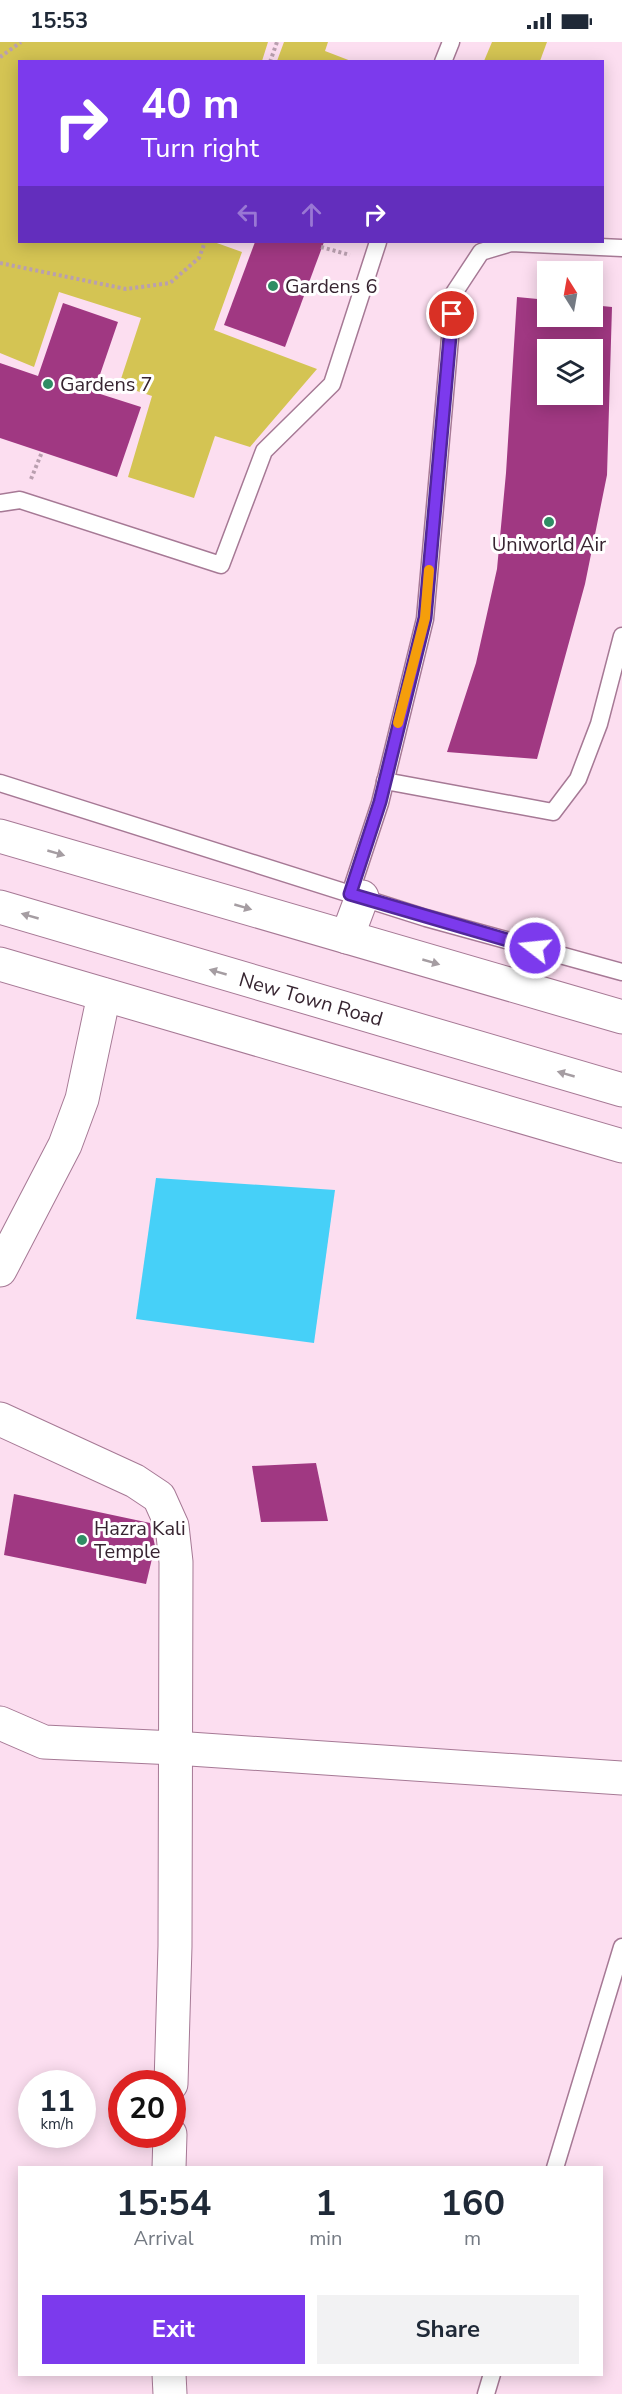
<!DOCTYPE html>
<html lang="en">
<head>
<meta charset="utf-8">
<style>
	:root { --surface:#fff; --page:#f2f2f3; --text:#1f2937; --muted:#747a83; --accent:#7c3aed }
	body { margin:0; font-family:"Nunito Sans",sans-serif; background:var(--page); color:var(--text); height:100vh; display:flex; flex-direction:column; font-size:22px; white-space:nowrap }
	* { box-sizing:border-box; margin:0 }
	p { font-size:20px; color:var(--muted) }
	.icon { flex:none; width:33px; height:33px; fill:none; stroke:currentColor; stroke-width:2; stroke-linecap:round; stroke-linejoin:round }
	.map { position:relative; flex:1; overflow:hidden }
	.panel { position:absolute; left:18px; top:2124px; width:585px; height:210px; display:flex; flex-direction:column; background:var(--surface); border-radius:0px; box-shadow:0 3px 15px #0003 }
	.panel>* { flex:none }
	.guide { position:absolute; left:18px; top:18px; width:586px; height:183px; border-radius:0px; box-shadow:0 3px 15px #0003; background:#7c3aed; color:#fff; overflow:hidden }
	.needle { width:39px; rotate:349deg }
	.buttons { position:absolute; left:537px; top:219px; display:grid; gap:12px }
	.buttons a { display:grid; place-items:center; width:66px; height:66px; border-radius:0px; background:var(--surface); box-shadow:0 3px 15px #0003; font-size:30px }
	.speed { position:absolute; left:18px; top:2028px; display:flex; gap:12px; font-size:30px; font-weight:700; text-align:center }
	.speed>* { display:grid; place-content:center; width:78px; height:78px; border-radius:50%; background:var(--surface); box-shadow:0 3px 15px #0003; line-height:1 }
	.speed small { font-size:15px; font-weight:400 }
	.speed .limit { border:9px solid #d22; background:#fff; color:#111 }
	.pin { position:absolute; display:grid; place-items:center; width:51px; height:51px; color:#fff; margin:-26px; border:3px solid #fff; border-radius:50%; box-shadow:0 2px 6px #0007 }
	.me { position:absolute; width:66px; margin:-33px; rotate:286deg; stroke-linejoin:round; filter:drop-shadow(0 0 4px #0008) }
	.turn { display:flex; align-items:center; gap:21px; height:126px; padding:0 24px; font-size:27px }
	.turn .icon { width:78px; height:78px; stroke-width:2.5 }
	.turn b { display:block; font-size:42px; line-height:51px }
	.lanes { display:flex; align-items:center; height:57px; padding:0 24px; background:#0003; justify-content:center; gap:30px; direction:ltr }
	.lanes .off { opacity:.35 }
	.eta { display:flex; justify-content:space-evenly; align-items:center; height:102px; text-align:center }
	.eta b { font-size:36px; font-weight:700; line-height:42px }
	.primary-button { display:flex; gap:12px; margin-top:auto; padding:12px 24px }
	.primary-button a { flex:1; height:69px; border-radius:0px; background:var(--accent); color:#fff; font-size:24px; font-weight:700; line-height:69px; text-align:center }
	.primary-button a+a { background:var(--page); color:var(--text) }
	.status { display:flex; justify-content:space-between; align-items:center; height:42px; padding:0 30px; background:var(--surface); direction:ltr }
	.status svg { height:16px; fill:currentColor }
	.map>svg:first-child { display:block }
</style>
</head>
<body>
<div class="status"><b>15:53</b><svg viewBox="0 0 49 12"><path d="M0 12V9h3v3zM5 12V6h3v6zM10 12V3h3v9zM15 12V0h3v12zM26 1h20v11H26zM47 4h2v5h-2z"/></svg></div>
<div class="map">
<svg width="622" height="2352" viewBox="0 0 622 2352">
	<rect width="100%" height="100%" fill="#fcdef0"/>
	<g fill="#d4c453">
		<polygon points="0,0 268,0 262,19 20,20 20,200 214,200 242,210 214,288 317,327 250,405 215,394 194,456 128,435 152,354 119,343 141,276 59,250 34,325 0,311"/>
		<polygon points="284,0 328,0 325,9 351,19 277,19"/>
		<polygon points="492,0 547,0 540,19 484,19"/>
	</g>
	<polygon fill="#46d0f8" points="156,1136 335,1148 314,1301 136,1277"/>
	<g fill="#a03882" fill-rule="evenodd">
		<polygon points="255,200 324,200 285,305 224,283"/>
		<path d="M517,255L548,258V274H592V263L612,265L607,433L585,542L537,717L447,710L476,621L497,527L506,431ZM548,308H592V352H548Z"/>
		<polygon points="63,261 118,280 94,350 141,365 117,435 0,396 0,321 38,334"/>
		<polygon points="316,1421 328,1479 261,1480 252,1424"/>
		<polygon points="14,1452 150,1481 155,1504 146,1542 4,1513"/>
	</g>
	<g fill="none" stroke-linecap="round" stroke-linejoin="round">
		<defs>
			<g id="lane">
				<polyline points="443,20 451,0"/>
				<polyline points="0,461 20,458 221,523 264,409 332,342 378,200"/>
				<polyline points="385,739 553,770 578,737 599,682 622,594"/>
				<polyline points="0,741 426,876 622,930"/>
				<polyline points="350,852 380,761 425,577 454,251 481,210 511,201 622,206"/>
				<polyline points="555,2126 622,1905"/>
				<polyline points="486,2352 492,2332"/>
			</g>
			<g id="street">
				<polyline points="347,895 362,855"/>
				<polyline points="0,1228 65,1103 82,1057 104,953"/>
				<polyline points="0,1377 135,1439 159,1455 172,1484 176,1520 175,1904 171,2042"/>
				<polyline points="0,1681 44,1700 175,1706 622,1736"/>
				<polyline points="169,2126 170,2092"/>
				<polyline points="169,2332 170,2352"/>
			</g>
			<polyline id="secondary" points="0,922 622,1104"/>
			<g id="primary">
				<polyline points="0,794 622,975"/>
				<polyline points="0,865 622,1048"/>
			</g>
		</defs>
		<use href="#lane" stroke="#a67995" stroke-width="19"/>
		<use href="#street" stroke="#a67995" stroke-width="35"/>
		<use href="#secondary" stroke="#a67995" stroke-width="35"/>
		<use href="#primary" stroke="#a67995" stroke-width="35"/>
		<g stroke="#b99faf" stroke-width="4" stroke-dasharray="3 3" stroke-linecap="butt">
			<polyline points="0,15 21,0"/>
			<polyline points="270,20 277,0"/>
			<polyline points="321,205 350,213"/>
			<polyline points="0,221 126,247 170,241 199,216 205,200"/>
			<polyline points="31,437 42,410"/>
		</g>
		<use href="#lane" stroke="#fff" stroke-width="16"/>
		<use href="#street" stroke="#fff" stroke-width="33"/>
		<use href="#secondary" stroke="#fff" stroke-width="33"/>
		<use href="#primary" stroke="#fff" stroke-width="33"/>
	</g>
	<defs><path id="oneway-solid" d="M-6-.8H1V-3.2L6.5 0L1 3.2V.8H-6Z" transform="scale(1.5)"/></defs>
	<g fill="#a59da2">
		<use href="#oneway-solid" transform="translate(56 811) rotate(16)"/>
		<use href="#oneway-solid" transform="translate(243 865) rotate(16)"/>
		<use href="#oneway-solid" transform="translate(30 874) rotate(-164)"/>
		<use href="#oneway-solid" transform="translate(431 920) rotate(16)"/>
		<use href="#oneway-solid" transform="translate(218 930) rotate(-164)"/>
		<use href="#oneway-solid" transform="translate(566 1032) rotate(-164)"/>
	</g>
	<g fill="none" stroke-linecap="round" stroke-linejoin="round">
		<defs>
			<polyline id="route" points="452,272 425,576 380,760 350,852 535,906"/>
		</defs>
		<use href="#route" stroke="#51269a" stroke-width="15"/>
		<use href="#route" stroke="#7c3aed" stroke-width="10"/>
		<polyline stroke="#f59e0b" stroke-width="10" points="398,681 425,576 429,528"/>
	</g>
	<g fill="#2f8d64" stroke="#fff" stroke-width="2">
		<circle cx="273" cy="244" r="6"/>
		<circle cx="48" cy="342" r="6"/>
		<circle cx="549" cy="480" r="6"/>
		<circle cx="82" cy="1498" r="6"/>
	</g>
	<g text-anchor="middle" stroke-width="6" stroke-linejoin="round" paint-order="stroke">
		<g font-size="20" fill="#372531" stroke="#fff" text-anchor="start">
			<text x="285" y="251">Gardens 6</text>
			<text x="60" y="349">Gardens 7</text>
			<text x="549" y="509" text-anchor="middle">Uniworld Air</text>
			<text x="94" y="1493">Hazra Kali<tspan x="94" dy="23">Temple</tspan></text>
		</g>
		<g font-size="20" fill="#372531" stroke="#fff">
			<text transform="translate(311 957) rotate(16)" y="7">New Town Road</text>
		</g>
	</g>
</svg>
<div class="buttons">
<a><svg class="needle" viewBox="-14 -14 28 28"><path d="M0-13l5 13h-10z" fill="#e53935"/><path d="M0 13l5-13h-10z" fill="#747a83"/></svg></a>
<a><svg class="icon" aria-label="layers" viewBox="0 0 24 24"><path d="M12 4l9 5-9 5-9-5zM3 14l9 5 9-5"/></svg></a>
</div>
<div class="speed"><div>11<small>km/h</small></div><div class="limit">20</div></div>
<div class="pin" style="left:452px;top:272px;background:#d93025"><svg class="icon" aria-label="arrive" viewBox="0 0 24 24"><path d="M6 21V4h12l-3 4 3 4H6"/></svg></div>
<svg class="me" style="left:535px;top:906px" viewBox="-20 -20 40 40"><circle r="17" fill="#7c3aed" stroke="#fff" stroke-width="3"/><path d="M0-11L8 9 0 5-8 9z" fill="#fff"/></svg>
<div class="guide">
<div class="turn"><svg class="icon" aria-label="right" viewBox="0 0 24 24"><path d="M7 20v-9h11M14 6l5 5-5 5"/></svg><div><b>40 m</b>Turn right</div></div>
<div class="lanes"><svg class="icon off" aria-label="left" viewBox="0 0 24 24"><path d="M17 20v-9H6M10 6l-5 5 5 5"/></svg><svg class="icon off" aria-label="ahead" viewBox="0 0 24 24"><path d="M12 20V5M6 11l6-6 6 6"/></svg><svg class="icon" aria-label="right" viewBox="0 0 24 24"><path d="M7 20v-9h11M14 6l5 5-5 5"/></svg></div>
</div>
<section class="panel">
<div class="eta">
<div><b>15:54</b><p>Arrival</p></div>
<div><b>1</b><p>min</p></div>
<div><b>160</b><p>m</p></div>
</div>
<div class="primary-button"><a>Exit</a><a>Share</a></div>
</section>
</div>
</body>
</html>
